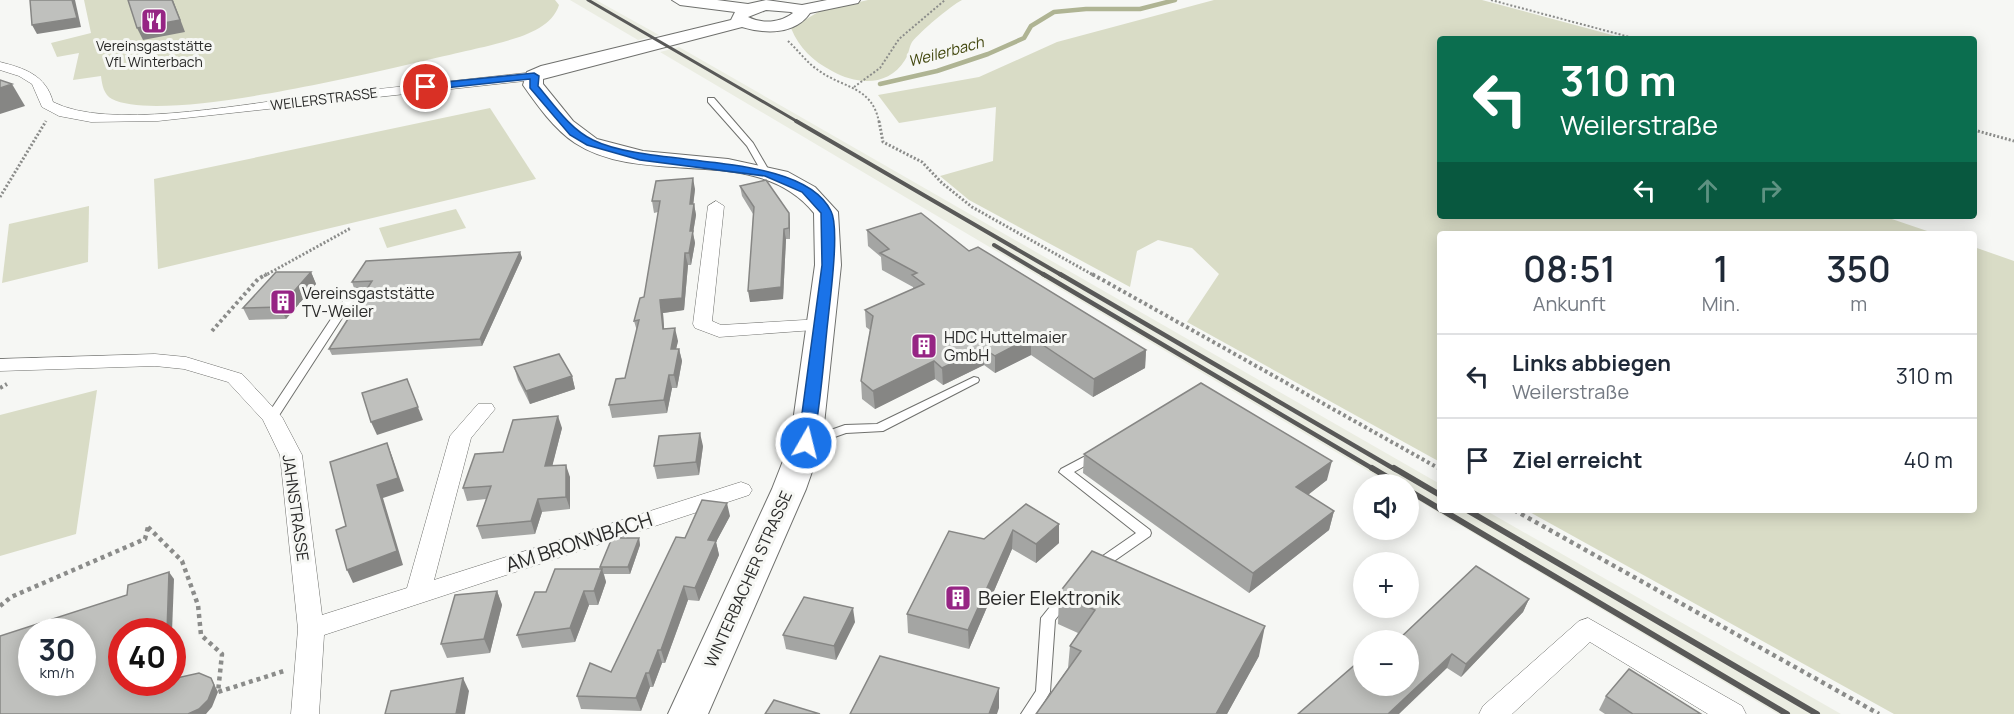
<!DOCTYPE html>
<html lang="de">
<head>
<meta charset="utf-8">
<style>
	:root { --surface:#fff; --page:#f6f6f7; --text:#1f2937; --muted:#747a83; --line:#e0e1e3 }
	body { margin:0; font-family:Manrope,sans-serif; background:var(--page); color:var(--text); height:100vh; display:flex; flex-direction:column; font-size:22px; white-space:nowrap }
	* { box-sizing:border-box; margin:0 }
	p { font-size:20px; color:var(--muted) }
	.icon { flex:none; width:33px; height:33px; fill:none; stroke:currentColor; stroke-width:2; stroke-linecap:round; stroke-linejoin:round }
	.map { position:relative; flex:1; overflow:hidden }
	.side { position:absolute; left:1437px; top:231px; width:540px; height:282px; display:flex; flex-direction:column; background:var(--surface); border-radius:6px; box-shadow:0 3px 15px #0003 }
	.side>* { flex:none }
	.hud { position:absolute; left:1437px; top:36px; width:540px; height:183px; border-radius:6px; box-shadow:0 3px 15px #0003; background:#0b6e4f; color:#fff; overflow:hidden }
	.fabs { position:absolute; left:1353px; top:474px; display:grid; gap:12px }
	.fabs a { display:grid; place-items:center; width:66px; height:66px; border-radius:50%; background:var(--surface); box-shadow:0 3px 15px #0003; font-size:30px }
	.speed { position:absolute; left:18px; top:618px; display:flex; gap:12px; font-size:30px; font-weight:700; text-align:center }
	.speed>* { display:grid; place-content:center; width:78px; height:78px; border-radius:50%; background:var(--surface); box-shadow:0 3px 15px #0003; line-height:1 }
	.speed small { font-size:15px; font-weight:400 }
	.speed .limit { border:9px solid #d22; background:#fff; color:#111 }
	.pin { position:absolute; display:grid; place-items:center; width:51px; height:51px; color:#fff; margin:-26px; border:3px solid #fff; border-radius:50%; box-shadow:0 2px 6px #0007 }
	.me { position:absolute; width:66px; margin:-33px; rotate:8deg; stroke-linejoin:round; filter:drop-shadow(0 0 4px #0008) }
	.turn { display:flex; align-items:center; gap:21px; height:126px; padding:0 24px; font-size:27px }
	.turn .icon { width:78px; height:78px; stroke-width:2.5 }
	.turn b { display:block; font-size:42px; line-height:51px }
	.lanes { display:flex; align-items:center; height:57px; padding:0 24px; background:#0003; justify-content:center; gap:30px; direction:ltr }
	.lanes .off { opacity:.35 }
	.eta { display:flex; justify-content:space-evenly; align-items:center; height:102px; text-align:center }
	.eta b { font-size:36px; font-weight:600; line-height:42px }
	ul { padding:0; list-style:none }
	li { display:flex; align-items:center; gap:18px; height:84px; padding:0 24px; border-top:2px solid var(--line) }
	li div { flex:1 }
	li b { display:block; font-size:22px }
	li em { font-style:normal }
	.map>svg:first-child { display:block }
</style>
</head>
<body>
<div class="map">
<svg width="2014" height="714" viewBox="0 0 2014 714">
	<rect width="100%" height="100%" fill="#f6f7f4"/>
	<g fill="#ebede2">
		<polygon points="570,0 596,0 659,35 638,40"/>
		<polygon points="679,47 1440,484 1440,510 1485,510 1841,714 1778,714 1409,495 1408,484 1390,484 660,52"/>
	</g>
	<g fill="#d9dcc6">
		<path d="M84,0H555L559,5C550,33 509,40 484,47C414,62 168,127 112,99C104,95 102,85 101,76L73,80L79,53L57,57L51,43L91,33Z"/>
		<path d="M868,0H962C949,7 921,31 912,42C909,47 909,54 905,60C888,87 857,85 832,71C813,61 799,48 791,28L820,11Z"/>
		<polygon points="1214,0 1482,0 1627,39 1440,39 1440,216 1883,216 1936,234 1440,234 1440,462 1187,322 1219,274 1192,248 1158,240 1137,251 1130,287 969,200 940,176 993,161 996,107 899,123 878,95 979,77 1057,42"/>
		<polygon points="490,108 536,179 158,269 154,179"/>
		<polygon points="89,206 88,262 2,283 9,224"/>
		<polygon points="456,209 466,228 387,248 379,228"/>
		<polygon points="1974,247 2014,261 2014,714 1894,714 1526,510 1974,510"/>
		<polygon points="97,390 76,534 0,556 0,415"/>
	</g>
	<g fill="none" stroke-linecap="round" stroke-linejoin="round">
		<polyline stroke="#afb493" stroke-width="4.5" points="880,84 937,71 988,54 1024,38 1031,26 1054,12 1086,9 1140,9 1175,0"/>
		<defs>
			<g id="lane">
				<polygon points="708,98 714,98 753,143 771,174 770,176 764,176 747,146 708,102"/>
				<polygon points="350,295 355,298 276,420 268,420 266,417 268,414 345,298"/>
				<polygon points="974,377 978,378 979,380 978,382 883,431 846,433 812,445 806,441 808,438 845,425 877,424"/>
				<polygon points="1095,451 1099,452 1101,455 1099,458 1074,472 1150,530 1151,533 1150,536 1104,568 1099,570 1094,568 1092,565 1094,562 1136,533 1059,472 1061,469"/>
				<polygon points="1066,592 1071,593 1073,597 1055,620 1050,692 1037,714 1021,714 1036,691 1041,618 1061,593"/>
			</g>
			<g id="street">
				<path d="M0,62C24,68 46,75 53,102C107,130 235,105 297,98C376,89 455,81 534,72L540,76L534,80L158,121L91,122L59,116L42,107L32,84L19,76L0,70Z"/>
				<polygon points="716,201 724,206 712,321 721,325 821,319 830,325 828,329 719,337 695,328 693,324 708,206"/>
				<polygon points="155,354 186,357 242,374 282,417 302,455 322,615 407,588 450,436 478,404 492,404 495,409 471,438 434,580 741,482 749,485 752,490 749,495 324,635 319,714 291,714 298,629 280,455 263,420 228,382 184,369 155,366 0,371 0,359"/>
				<polygon points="1588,618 1742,706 1746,714 1708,714 1590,642 1512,714 1479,714 1483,706 1579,621"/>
			</g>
			<path id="secondary" d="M672,0H717L748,4L766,0L802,5L827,0H860L858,3L810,13C795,35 765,34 742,27L543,79V84L573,121L597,139L643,151L728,159L788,172L815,187L838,212L841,265L822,443L806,489L708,714H668L772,489L790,443L815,265L814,213C757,142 646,189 575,143C554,129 537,105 523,85L527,72L541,66L731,20L735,12L680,5ZM766,10L791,12L793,13C780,23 762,24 748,17Z"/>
		</defs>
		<use href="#lane" stroke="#6f706d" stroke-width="2"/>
		<use href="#street" stroke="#6f706d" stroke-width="1"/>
		<use href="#secondary" stroke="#6f706d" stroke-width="2"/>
		<g stroke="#8b8c8a" stroke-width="2" stroke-dasharray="2 2" stroke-linecap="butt">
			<polyline points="1491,0 1637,39"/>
			<path d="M788,41C798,50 807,63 818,70C844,89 872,86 879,122"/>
			<polyline points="854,87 880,68 899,39 945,0"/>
		</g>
		<g stroke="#8b8c8a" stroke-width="3" stroke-dasharray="2 2" stroke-linecap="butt">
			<polyline points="879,121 883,142 922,162 942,183 972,207 1095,276"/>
			<polyline points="1974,130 2014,141"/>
			<polyline points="0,197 46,121"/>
			<polyline points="264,276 351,228"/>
		</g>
		<g stroke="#8b8c8a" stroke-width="4" stroke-dasharray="3 3" stroke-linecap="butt">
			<polyline points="1092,274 1440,469"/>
			<polyline points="212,331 258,279 267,274"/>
			<polyline points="0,388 7,384"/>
		</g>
		<g stroke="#8b8c8a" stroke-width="4.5" stroke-dasharray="4 4" stroke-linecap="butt">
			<polyline points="1514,510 1879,714"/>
			<polyline points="148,527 182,561 198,605 201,635 222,654 218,692 284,671"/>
			<polyline points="0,606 11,597 145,539 148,527"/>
		</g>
		<use href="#lane" fill="#fff" fill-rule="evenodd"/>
		<use href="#street" fill="#fff" fill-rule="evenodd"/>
		<use href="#secondary" fill="#fff" fill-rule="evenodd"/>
		<polyline stroke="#595958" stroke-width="3" points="588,0 798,122"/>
		<g stroke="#595958" stroke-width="4">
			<polyline points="796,121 1063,276"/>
			<polyline points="994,245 1046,276"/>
		</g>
		<g stroke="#595958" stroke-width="4.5">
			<polyline points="1043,274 1375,470"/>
			<polyline points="1060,274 1396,470"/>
		</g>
		<g stroke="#595958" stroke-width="6">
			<polyline points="1372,468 1399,484"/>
			<polyline points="1394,468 1440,495"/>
			<polyline points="1408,490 1440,509"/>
			<polyline points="1442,510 1787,714"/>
			<polyline points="1467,510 1817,714"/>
		</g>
	</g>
	<g fill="#a4a5a3">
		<polygon points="740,186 789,213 790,223 790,239 786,239 783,299 750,302 753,214 742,196"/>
		<polygon points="695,189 693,204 694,204 696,215 693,233 695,243 691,265 688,265 684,310 663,313 664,329 678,341 676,349 679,349 682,361 677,388 672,388 667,413 612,418 609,405 625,378 637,331 634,321 644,297 658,212 654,213 652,201"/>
		<polygon points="867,230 969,251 1146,350 1145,368 1093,397 1031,355 995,373 984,365 943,385 935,379 875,409 862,399 861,381 870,330 866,327 865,310 913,289 913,287 882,270 881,257 868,246"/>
		<polygon points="520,252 522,258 482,346 332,355 329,349 367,288 354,288 352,282"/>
		<polygon points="311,272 316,284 286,319 249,320 243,308"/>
		<polygon points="514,367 572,376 575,389 530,404 518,380"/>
		<polygon points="562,428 552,466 570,477 570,509 542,512 535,534 482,539 477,526 486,499 467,501 463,488 503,452"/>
		<polygon points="703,446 699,475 657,479 654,466"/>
		<polygon points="1084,454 1327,480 1308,495 1334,511 1329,530 1249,593 1083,473"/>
		<polygon points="1026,504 1059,524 1059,543 1036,563 1012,549 969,649 908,633 907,614 984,539"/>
		<polygon points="730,516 716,542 719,555 699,601 688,600 665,663 662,663 653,687 650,687 641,711 581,709 577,696 611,672 685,538"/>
		<polygon points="639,538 640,545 630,574 604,574 606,582 598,605 589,605 575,642 522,648 517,635 546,592 600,569 600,567"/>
		<polygon points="497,591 502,605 490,653 447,658 441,644"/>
		<polygon points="1059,593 1259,656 1227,714 1036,714 1068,668 1070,646 1078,633 1058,624"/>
		<polygon points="1529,599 1523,612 1461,677 1447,668 1364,686"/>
		<polygon points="855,622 836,660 786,649 783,635"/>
		<polygon points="1606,696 1701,714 1605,714 1599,710"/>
	</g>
	<g fill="#868684">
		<polygon points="72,0 75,0 81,27 37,34 32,25"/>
		<polygon points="173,0 185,32 143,40 137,28"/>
		<polygon points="12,84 25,106 0,114 0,88"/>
		<polygon points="693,178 695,189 692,216 690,204"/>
		<polygon points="694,204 696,215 693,233 695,243 691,265 689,253 690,231"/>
		<polygon points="789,213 790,223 790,239 789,228"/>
		<polygon points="784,229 786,239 783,299 750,302 748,291"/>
		<polygon points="520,252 522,258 482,346 480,339"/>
		<polygon points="685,253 688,265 684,310 663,313 665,341 663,329 660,300"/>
		<polygon points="311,272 316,284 286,319 280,307"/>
		<polygon points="675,328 678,341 673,362 671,349"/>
		<polygon points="1031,337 1031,355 995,373 995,356"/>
		<polygon points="983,348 984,365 943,385 942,368"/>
		<polygon points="679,349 682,361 677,388 674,375"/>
		<polygon points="1146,350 1145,368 1093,397 1094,379"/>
		<polygon points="934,361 935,379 875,409 873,391"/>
		<polygon points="669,375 672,388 667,413 664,400"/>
		<polygon points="572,376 575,389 530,404 526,391"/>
		<polygon points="407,379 423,420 377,435 371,422"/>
		<polygon points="558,416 562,428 549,479 545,466"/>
		<polygon points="700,433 703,446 699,475 696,462"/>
		<polygon points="387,443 392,456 404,491 383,498 403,565 353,583 347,570 377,485"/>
		<polygon points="1332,461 1327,480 1292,507 1296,487"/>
		<polygon points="566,465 570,477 570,509 566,497"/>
		<polygon points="538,499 542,512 535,534 531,521"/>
		<polygon points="727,503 730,516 716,542 719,555 699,601 695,588 708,540"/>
		<polygon points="1334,511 1329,530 1249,593 1253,573"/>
		<polygon points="1059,524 1059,543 1036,563 1036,544"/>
		<polygon points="1013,530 1012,549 969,649 968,630"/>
		<polygon points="639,538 640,545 630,574 628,567"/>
		<polygon points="602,569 606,582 598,605 594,591"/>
		<polygon points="169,572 174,579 172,632 167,632"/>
		<polygon points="684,586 688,600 665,663 661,650"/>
		<polygon points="497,591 502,605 490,653 484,639"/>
		<polygon points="584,591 589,605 575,642 570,628"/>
		<polygon points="1529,599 1523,612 1461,677 1466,664"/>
		<polygon points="853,608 855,622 836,660 834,646"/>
		<polygon points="1265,626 1259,656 1227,714 1216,714"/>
		<polygon points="658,650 662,663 653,687 649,673"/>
		<polygon points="1452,654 1447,668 1399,714 1388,714"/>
		<polygon points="646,673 650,687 641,711 636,698"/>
		<polygon points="211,678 218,692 212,707 206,714 188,714"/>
		<polygon points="463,678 469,691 465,714 456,714"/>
		<polygon points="999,688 999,708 997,714 989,714"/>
	</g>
	<g fill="#bfc0bd" stroke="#868684" stroke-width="1.5" fill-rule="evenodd">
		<polygon points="30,0 72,0 77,18 32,25"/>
		<polygon points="128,0 172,0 180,20 137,28"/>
		<polygon points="0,80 12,84 0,88"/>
		<polygon points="693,178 690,204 694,204 690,231 693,231 689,253 685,253 682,298 660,300 663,329 675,328 671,349 679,349 674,375 669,375 664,400 609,405 616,379 625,378 639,320 634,321 640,298 644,297 660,201 652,201 656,181"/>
		<polygon points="766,180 789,213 789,228 784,229 781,287 748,291 754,207 740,186"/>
		<polygon points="921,213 969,251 978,247 1146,350 1094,379 1031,337 995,356 983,348 942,368 934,361 873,391 861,381 873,316 865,310 924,284 912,275 917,273 880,253 889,249 867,230"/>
		<polygon points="520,252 480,339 329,349 372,281 352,282 366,261"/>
		<polygon points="276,272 311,272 280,307 243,308"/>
		<polygon points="559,354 572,376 526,391 514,367"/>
		<polygon points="407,379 418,407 371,422 362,393"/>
		<polygon points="1201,383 1332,461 1296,487 1334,511 1253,573 1084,454"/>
		<polygon points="558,416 545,466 566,465 566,497 538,499 531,521 477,526 491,486 463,488 475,454 503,452 513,420"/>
		<polygon points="700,433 696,462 654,466 659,436"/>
		<polygon points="387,443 398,478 377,485 397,551 347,570 336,530 346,526 330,462"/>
		<polygon points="702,500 727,503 708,540 716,541 695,588 684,586 661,650 658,650 649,673 646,673 636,698 577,696 590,663 611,672 676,537 685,538"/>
		<polygon points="1026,504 1059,524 1036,544 1013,530 968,630 907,614 949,531 984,539"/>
		<polygon points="612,538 639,538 628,567 600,567"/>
		<polygon points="1092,551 1265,626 1216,714 1036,714 1081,651 1070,646 1095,610 1059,593"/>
		<polygon points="1476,566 1529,599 1466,664 1452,654 1388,714 1298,714 1364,657 1364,686 1408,686 1408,640 1398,640"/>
		<polygon points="555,569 602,569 594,591 584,591 570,628 517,635 535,592 546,592"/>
		<path d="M169,572L167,632H122V682H172V679L199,673L211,678L214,685L208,700L199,709L188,714H0V636L127,595L128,585ZM32,632H82V682H32Z"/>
		<polygon points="497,591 484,639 441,644 455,595"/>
		<polygon points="804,597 853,608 834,646 783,635"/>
		<polygon points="880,656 999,688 989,714 850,714"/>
		<polygon points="1629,669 1701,714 1633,714 1606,696"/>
		<polygon points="463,678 456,714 385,714 391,691"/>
		<polygon points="774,700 820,714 765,714"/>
	</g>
	<path fill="#1a73e8" stroke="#114b97" stroke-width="1.5" d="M534,73L539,76L538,86C554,105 570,129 593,140C651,169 801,150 831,211C840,228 830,299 828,320C825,343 819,431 811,446H800L798,443L822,265L821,213L802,192L765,176L640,160L587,145L570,135L530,88V79L426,90L421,87L426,84Z"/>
	<defs>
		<symbol id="restaurant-square" viewBox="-11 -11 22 22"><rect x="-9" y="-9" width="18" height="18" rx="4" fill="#962584" stroke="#f6f7f4"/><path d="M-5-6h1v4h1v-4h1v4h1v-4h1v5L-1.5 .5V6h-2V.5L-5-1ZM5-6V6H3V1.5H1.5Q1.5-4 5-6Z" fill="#fff"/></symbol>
		<symbol id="building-square" viewBox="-11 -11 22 22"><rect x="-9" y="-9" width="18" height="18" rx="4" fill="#962584" stroke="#f6f7f4"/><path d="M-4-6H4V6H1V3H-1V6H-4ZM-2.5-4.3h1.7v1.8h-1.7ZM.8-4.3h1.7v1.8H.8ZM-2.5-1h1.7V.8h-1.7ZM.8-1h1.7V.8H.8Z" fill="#fff"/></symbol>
	</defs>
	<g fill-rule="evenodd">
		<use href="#restaurant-square" x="139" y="6" width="30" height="30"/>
		<use href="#building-square" x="268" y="287" width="30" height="30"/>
		<use href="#building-square" x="909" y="331" width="30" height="30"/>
		<use href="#building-square" x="943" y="583" width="30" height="30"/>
	</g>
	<g text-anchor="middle" stroke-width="6" stroke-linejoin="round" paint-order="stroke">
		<g font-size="14" fill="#2a2a29" stroke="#f6f7f4">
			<text x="154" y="51">Vereinsgaststätte<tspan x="154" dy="16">VfL Winterbach</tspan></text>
		</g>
		<g font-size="14" fill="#2a2a29" stroke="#f6f7f4">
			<text transform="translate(324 99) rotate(-7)" y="5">WEILERSTRASSE</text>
		</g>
		<g font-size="15" font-style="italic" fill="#43480f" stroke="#f6f7f4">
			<text transform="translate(946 52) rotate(-15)" y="5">Weilerbach</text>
		</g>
		<g font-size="16" fill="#2a2a29" stroke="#f6f7f4" text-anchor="start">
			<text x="302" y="299">Vereinsgaststätte<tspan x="302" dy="18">TV-Weiler</tspan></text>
			<text x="944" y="343">HDC Huttelmaier<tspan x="944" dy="18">GmbH</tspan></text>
		</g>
		<g font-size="16" fill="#2a2a29" stroke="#f6f7f4">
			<text transform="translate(296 508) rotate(82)" y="6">JAHNSTRASSE</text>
			<text transform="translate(748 579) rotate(-66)" y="6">WINTERBACHER STRASSE</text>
		</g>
		<g font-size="20" fill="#2a2a29" stroke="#f6f7f4">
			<text transform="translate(579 542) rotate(-18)" y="7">AM BRONNBACH</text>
		</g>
		<g font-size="20" fill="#2a2a29" stroke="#f6f7f4" text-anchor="start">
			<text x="978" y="605">Beier Elektronik</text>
		</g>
	</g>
</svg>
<div class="fabs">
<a><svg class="icon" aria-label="sound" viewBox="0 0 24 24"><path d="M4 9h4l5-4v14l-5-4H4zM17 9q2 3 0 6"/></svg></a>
<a>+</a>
<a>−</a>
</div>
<div class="speed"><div>30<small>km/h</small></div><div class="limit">40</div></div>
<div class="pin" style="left:426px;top:87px;background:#d93025"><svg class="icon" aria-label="arrive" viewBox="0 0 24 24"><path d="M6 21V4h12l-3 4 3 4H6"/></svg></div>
<svg class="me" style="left:806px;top:443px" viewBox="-20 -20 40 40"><circle r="17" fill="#1a73e8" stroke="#fff" stroke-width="3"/><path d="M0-11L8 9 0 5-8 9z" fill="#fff"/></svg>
<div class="hud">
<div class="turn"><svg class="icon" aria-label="left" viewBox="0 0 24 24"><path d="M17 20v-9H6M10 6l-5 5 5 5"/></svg><div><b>310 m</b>Weilerstraße</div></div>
<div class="lanes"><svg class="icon" aria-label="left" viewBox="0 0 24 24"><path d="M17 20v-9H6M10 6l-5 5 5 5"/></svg><svg class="icon off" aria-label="ahead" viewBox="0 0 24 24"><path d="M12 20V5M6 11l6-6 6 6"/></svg><svg class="icon off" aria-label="right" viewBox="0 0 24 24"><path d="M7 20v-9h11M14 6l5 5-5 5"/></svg></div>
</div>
<section class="side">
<div class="eta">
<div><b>08:51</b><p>Ankunft</p></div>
<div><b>1</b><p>Min.</p></div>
<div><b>350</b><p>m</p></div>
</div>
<ul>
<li><svg class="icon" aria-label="left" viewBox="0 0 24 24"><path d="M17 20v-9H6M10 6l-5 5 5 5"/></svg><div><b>Links abbiegen</b><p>Weilerstraße</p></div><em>310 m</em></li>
<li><svg class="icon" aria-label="arrive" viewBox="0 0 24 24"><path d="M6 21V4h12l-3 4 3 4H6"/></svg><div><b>Ziel erreicht</b></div><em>40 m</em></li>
</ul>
</section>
</div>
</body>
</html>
